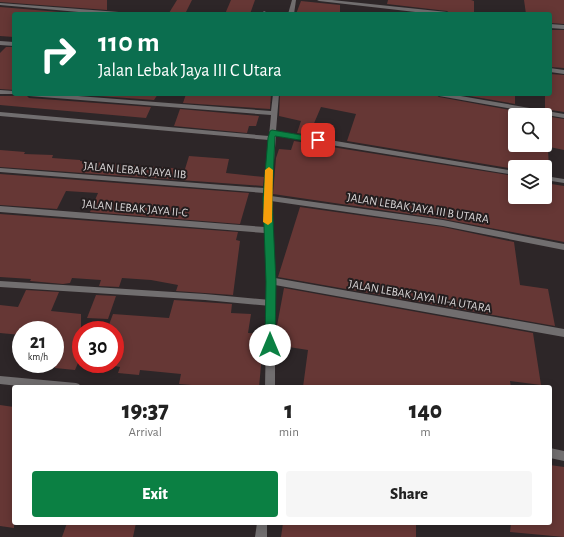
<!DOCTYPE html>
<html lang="en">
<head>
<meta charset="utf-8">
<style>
	:root { --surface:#fff; --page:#f6f6f6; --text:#222; --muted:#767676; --accent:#0b8043 }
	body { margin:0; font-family:"Alegreya Sans",sans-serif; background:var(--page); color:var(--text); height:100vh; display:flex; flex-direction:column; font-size:15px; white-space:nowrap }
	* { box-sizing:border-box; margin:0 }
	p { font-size:13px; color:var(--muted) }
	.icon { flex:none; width:22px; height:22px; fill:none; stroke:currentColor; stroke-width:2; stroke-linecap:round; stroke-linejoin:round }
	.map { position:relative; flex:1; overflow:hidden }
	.sheet { position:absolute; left:12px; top:385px; width:540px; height:140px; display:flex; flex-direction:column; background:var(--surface); border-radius:4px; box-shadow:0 2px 10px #0003 }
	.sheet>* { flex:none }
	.guide { position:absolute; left:12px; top:12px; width:540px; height:84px; border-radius:4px; box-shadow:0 2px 10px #0003; background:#0b6e4f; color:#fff; overflow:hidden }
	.tools { position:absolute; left:508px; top:108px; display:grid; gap:8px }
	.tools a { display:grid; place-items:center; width:44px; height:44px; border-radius:4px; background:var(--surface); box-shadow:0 2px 10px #0003; font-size:20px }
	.speed { position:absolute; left:12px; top:321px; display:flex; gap:8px; font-size:20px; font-weight:700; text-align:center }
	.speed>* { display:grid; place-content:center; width:52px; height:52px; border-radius:50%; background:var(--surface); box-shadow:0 2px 10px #0003; line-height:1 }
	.speed small { font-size:10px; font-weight:400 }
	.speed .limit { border:6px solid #d22; background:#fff; color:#111 }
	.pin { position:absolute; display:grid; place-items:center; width:34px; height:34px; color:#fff; margin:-17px; border-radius:8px; box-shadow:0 2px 6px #0006 }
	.me { position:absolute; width:44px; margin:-22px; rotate:0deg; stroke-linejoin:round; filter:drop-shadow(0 0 3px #0008) }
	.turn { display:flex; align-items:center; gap:14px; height:84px; padding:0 20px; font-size:18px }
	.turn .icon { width:52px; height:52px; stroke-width:2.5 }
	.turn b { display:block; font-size:28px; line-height:34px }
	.eta { display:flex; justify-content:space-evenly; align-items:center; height:68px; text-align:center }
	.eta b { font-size:24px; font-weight:800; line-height:28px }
	.cta { display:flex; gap:8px; margin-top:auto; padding:8px 20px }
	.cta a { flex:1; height:46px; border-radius:4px; background:var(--accent); color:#fff; font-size:16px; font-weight:800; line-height:46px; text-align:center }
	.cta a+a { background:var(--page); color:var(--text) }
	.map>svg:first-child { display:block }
</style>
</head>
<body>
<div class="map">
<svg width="564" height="537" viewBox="0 0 564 537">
	<rect width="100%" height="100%" fill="#2d2628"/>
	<g fill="#663735">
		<polygon points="0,0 107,0 107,10 0,2"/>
		<polygon points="177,0 192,0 185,14 169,13"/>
		<polygon points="231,0 255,0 250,14 225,14"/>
		<polygon points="388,0 471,0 474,1 474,14 451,14 447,11 387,4"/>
		<polygon points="524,0 564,0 564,24 550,23 550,14 526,14"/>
		<polygon points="301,1 340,5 340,14 296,14"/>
		<polygon points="0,7 84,14 14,14 14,37 0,36"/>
		<polygon points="550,30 564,30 564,68 550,67"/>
		<polygon points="6,47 14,47 14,90 0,89 0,53"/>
		<polygon points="550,74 564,75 564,112 545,109 545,94 550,94"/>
		<polygon points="16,94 25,94 29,98 151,107 146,118 0,105 0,96 14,96"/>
		<polygon points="71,94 158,94 154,100"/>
		<polygon points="186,94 271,94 270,109 183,103"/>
		<polygon points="280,94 435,94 439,97 515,111 515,145 548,150 549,167 515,167 515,169 347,141 356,114 321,107 309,135 297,133 301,121 279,116"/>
		<polygon points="458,94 515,94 515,104"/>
		<polygon points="180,109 259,116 256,126 249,126 247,133 174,126"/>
		<polygon points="545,116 564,119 564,150 545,146"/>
		<polygon points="294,141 515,176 515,197 545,197 545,183 564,186 564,242 443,219 273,194 276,158 279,149 291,150"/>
		<polygon points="0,150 25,152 24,154 53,155 52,158 80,160 80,161 185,169 189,156 229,159 226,173 264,177 263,186 0,167"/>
		<polygon points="0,174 249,193 240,224 90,212 98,193 66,191 57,209 0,205"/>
		<polygon points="300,207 443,227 514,242 520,285 548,289 555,326 278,277"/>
		<polygon points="0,214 238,232 236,240 240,241 233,295 176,291 178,285 151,280 122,278 119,287 99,286 101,280 72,278 70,283 63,284 30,281 31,279 0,277"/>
		<polygon points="284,288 533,333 541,385 510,381 511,387 303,387 308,350 276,345 276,331"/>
		<polygon points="26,290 59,292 51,311 81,314 81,363 78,363 75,370 55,368 55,330 21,330 21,335 0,333 0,305 18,307"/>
		<polygon points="96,295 116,296 108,319 87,318"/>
		<polygon points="174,300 232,304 231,313 251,314 248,333 264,334 259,387 204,386 179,384 181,374 140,370 139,375 118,373 120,367 115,366 115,330 107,330 113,314 169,318"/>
		<polygon points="0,405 14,407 14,528 0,526"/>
		<polygon points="550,465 564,467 564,537 510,532 511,523 550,523"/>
		<polygon points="67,523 136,523 133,537 62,537"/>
		<polygon points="283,523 416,523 416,537 281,537"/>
	</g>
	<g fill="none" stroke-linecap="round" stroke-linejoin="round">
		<polygon fill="#716e6f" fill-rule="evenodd" points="0,281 205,294 271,300 274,301 275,303 274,305 271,306 205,300 0,287"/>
		<g fill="#716e6f" fill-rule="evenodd">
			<polygon points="292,0 296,0 294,14 288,14"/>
			<polygon points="317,0 332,0 447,12 450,14 433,14 319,1"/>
			<polygon points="0,3 119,12 122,14 101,14 0,5"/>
			<polygon points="264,11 266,12 267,14 261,14"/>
			<polygon points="550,24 564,25 564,29 550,28"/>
			<polygon points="0,41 14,42 14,46 0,45"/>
			<polygon points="550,68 564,70 564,74 550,72"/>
			<polygon points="0,90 14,91 14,94 16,94 0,94"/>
			<polygon points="26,94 52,94 271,111 273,94 279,94 276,131 515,171 515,175 276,136 271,196 443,220 564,244 564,250 443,226 271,201 275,278 564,329 564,337 275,285 275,387 265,387 267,281 265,233 0,212 0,206 265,227 264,193 0,172 0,168 264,188 269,140 0,116 0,112 269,136 271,115 29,96"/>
			<polygon points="436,94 449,94 564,114 564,118 439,96"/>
			<polygon points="545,176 564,179 564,183 545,180"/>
			<polygon points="0,376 76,383 79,384 81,387 28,387 0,384"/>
			<polygon points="550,448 564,451 564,461 550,458"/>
			<polygon points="257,523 267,523 267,537 255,537"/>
		</g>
	</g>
	<polygon fill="#0b8043" stroke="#07532c" points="272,130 318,138 322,140 318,143 275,136 272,198 276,282 275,345 274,348 270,350 267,348 265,345 266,282 263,198 268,138 270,131"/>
	<polygon fill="#f59e0b" points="269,167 273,170 272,222 268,225 263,222 265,170"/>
	<g text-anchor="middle" stroke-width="4" stroke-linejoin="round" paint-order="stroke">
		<g font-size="12" fill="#dad6d7" stroke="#231d1e">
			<text transform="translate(135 170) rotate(5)" y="4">JALAN LEBAK JAYA IIB</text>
			<text transform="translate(135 208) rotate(5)" y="4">JALAN LEBAK JAYA II-C</text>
			<text transform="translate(418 208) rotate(9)" y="4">JALAN LEBAK JAYA III B UTARA</text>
			<text transform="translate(420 296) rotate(10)" y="4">JALAN LEBAK JAYA III-A UTARA</text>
		</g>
	</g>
</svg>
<div class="tools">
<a><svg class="icon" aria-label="search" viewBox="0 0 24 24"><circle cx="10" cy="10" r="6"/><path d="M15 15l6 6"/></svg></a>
<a><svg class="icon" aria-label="layers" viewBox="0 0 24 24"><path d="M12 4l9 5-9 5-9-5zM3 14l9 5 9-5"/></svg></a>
</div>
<div class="speed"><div>21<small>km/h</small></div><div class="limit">30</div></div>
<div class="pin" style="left:318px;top:140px;background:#d93025"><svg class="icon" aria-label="arrive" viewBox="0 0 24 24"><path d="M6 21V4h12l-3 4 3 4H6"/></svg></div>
<svg class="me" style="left:270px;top:345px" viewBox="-20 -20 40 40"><circle r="19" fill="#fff"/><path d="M0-13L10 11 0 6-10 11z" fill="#0b8043"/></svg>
<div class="guide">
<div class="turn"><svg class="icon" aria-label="right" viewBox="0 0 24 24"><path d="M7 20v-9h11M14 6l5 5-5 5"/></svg><div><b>110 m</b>Jalan Lebak Jaya III C Utara</div></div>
</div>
<section class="sheet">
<div class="eta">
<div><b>19:37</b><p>Arrival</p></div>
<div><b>1</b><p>min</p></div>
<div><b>140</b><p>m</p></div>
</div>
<div class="cta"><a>Exit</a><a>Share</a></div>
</section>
</div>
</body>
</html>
